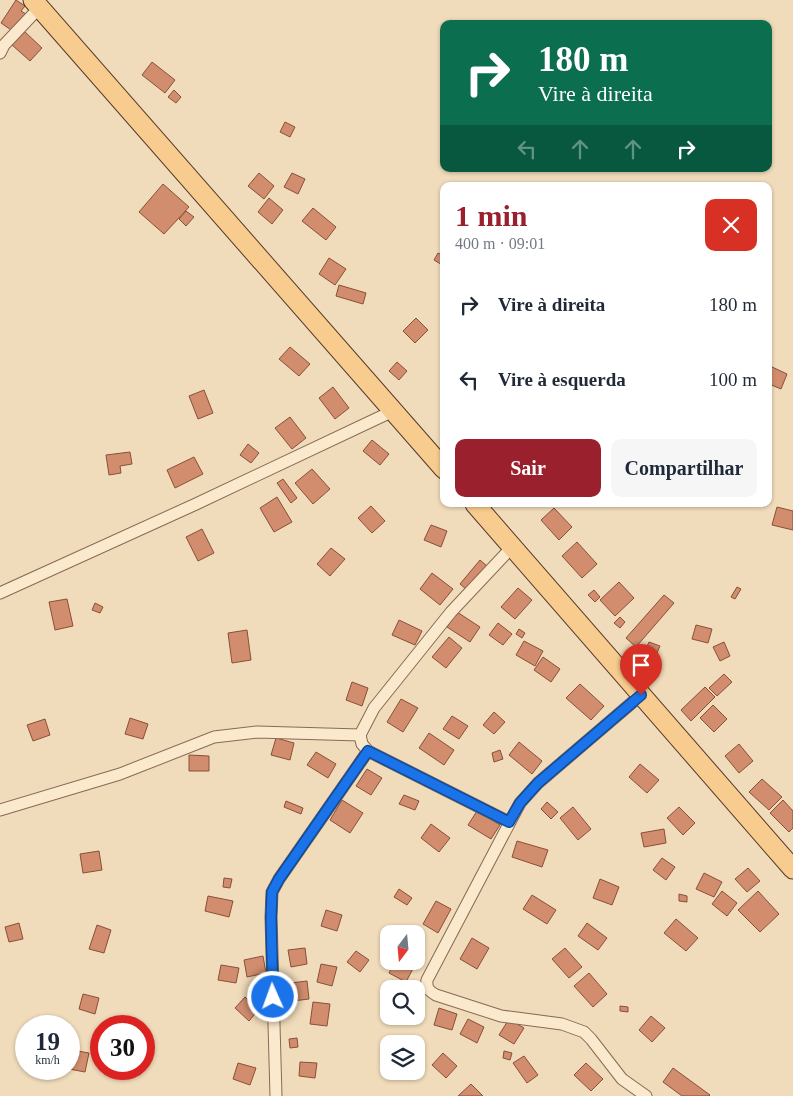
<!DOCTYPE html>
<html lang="pt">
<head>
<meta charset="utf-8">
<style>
	:root { --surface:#fff; --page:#f6f6f7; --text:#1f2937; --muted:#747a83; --accent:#9b202d }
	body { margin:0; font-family:Georgia,serif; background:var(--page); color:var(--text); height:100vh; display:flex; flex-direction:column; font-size:19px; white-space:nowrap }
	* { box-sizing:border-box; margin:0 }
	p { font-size:16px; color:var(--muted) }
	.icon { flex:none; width:28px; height:28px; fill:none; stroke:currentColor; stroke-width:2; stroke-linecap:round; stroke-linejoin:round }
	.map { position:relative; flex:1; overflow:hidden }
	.side { position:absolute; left:440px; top:182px; width:332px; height:325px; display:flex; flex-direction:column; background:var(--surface); border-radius:10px; box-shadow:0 1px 4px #0004 }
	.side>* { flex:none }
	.top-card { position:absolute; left:440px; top:20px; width:332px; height:152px; border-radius:10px; box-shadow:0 1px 4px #0004; background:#0b6e4f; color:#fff; overflow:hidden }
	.needle { width:32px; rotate:196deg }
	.controls { position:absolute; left:380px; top:925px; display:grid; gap:10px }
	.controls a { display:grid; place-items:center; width:45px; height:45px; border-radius:10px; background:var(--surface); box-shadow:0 1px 4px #0004; font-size:25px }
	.speed { position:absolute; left:15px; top:1015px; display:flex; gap:10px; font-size:25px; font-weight:700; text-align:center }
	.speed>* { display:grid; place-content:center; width:65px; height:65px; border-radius:50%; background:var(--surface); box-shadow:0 1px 4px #0004; line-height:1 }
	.speed small { font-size:12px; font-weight:400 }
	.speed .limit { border:8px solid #d22; background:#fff; color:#111 }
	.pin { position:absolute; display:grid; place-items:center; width:42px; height:42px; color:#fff; margin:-51px -21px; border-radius:50% 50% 50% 0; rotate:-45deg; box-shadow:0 0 5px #0007 }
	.pin .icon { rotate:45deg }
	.me { position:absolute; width:55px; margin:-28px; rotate:358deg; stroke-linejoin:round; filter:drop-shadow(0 0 4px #0008) }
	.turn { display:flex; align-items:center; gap:18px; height:105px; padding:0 15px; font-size:22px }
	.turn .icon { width:65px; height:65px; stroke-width:2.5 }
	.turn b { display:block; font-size:35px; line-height:42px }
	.lanes { display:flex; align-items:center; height:48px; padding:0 15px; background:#0003; justify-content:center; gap:25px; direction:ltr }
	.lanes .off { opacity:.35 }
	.round { display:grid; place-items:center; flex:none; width:52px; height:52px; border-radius:10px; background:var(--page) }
	.head { display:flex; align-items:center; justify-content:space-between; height:85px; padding:0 15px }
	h1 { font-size:30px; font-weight:700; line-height:38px; color:var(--accent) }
	.primary-button { display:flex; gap:10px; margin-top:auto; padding:10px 15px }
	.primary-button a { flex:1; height:58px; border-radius:10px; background:var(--accent); color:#fff; font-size:20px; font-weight:700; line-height:58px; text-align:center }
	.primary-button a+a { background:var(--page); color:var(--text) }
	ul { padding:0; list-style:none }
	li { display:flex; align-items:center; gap:15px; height:75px; padding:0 15px }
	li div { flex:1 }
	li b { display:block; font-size:19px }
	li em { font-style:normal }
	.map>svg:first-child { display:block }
</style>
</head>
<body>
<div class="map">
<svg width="793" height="1096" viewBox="0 0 793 1096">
	<rect width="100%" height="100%" fill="#f0dbba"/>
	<g fill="#d18d6e" stroke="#895038">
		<polygon points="16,0 25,6 21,11 26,14 14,32 1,23"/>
		<polygon points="24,31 42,48 30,61 12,45"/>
		<polygon points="152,62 175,80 165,93 142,75"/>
		<polygon points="174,90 181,97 176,103 168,97"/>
		<polygon points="285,122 295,127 290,137 280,132"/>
		<polygon points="259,173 274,186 264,199 248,186"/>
		<polygon points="292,173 305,179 298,194 284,187"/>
		<polygon points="163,184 189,207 164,234 139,212"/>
		<polygon points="269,198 283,210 272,224 258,212"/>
		<polygon points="313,208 336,227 326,240 302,221"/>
		<polygon points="186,211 194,217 186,226 179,219"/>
		<polygon points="438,253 444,256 444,266 434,260"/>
		<polygon points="329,258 346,269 335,285 319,274"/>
		<polygon points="339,285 366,293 363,304 336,296"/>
		<polygon points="416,318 428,330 415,343 403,331"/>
		<polygon points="290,347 310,364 299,376 279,359"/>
		<polygon points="397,362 407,371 399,380 389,371"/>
		<polygon points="770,366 787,374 781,389 769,384"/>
		<polygon points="333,387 349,408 335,419 319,398"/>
		<polygon points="204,390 213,413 198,419 189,396"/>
		<polygon points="290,417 306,438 292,449 275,428"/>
		<polygon points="372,440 389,454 380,465 363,451"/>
		<polygon points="248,444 259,453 251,463 240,455"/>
		<polygon points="130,452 132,464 120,466 121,473 109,475 106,455"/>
		<polygon points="194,457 203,474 175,488 167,470"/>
		<polygon points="312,469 330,489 313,504 295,483"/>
		<polygon points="283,479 297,498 291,503 277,483"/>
		<polygon points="277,497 292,522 274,532 260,508"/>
		<polygon points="371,506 385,521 372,533 358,518"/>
		<polygon points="777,507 793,511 793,530 772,525"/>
		<polygon points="554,508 572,527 559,540 541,520"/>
		<polygon points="431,525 447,531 441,547 424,540"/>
		<polygon points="202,529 214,553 198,561 186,537"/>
		<polygon points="577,542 597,564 582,578 562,556"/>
		<polygon points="331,548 345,559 330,576 317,564"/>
		<polygon points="480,560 487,566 467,590 460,584"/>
		<polygon points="432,573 453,589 440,605 420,589"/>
		<polygon points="619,582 634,598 615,616 600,600"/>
		<polygon points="737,587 741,589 735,599 731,597"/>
		<polygon points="518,588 532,600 515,619 501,607"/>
		<polygon points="594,590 600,597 595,602 588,595"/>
		<polygon points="664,595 674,603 636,647 626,638"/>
		<polygon points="67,599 73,626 55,630 49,602"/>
		<polygon points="95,603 103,607 100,613 92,610"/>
		<polygon points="457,612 480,627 470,642 447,627"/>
		<polygon points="620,617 625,622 620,628 614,623"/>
		<polygon points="399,620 422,631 415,645 392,635"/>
		<polygon points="498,623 512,634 503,645 489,635"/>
		<polygon points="696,625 712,629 708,643 692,639"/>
		<polygon points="519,629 525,633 522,638 516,634"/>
		<polygon points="247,630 251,660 232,663 228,633"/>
		<polygon points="449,637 462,648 446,668 432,657"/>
		<polygon points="524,641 543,651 535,666 516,655"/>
		<polygon points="649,642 660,646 656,655 645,651"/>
		<polygon points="724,642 730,656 720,661 713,647"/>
		<polygon points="543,657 560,669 551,682 534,670"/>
		<polygon points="724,674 732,682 717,696 709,688"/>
		<polygon points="352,682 368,688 362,706 346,700"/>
		<polygon points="580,684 604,706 591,720 566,698"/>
		<polygon points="705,687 715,697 691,721 681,710"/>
		<polygon points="401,699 418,708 403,732 387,722"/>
		<polygon points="713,705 727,719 714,732 700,718"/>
		<polygon points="494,712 505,722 494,734 483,725"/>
		<polygon points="452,716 468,726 459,739 443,729"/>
		<polygon points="130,718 148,724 143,739 125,734"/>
		<polygon points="45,719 50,735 33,741 27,725"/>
		<polygon points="429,733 454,750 444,765 419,748"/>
		<polygon points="276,738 294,743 290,760 271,755"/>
		<polygon points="519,742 542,761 532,774 509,755"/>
		<polygon points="739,744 753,761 739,773 725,756"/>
		<polygon points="500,750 503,759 494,762 492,753"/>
		<polygon points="316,752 336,764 328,778 307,765"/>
		<polygon points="189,755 209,756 209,771 189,771"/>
		<polygon points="640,764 659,780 647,793 629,777"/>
		<polygon points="367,769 382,778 371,795 356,786"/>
		<polygon points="762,779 782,797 769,810 749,792"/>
		<polygon points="404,795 419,801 415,810 399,804"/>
		<polygon points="342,800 363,813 350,833 330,820"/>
		<polygon points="783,800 793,811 793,828 789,832 770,813"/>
		<polygon points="286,801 303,808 301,814 284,807"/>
		<polygon points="547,802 558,812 551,819 541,809"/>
		<polygon points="573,807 591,829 578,840 560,818"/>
		<polygon points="679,807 695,823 683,835 667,818"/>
		<polygon points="477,811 500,825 491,839 468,825"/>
		<polygon points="431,824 450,838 439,852 421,838"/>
		<polygon points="664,829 666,843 644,847 641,833"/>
		<polygon points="517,841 548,850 542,867 512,857"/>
		<polygon points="99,851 102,870 83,873 80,854"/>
		<polygon points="662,858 675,867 666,880 653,870"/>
		<polygon points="748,868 760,881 747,892 735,879"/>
		<polygon points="704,873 722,882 714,897 696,889"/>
		<polygon points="224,878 232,879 230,888 223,887"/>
		<polygon points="600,879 619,887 612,905 593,898"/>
		<polygon points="399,889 412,898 407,905 394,897"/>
		<polygon points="722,891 737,903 727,916 712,904"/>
		<polygon points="758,891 779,914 760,932 738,910"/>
		<polygon points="679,894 687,896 687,902 679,901"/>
		<polygon points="532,895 556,910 547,924 523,909"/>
		<polygon points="208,896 233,901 229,917 205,911"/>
		<polygon points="436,901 451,909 438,933 423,924"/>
		<polygon points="326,910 342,915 337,931 321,926"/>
		<polygon points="676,919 698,938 686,951 664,933"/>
		<polygon points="19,923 23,939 9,942 5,927"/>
		<polygon points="587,923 607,938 598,950 578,936"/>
		<polygon points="97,925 111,930 104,953 89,949"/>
		<polygon points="472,938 489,948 477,969 460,959"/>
		<polygon points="305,948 307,964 291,967 288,950"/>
		<polygon points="565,948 582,967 569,978 552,959"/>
		<polygon points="356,951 369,960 360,972 347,962"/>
		<polygon points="263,956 266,973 247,977 244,960"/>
		<polygon points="416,958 418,959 406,982 389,973 395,961 416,961"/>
		<polygon points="321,964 337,967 332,986 317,982"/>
		<polygon points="221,965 239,968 236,983 218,980"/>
		<polygon points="589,973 607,994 593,1007 574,986"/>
		<polygon points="307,981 309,999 293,1001 291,983"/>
		<polygon points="83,994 99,998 95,1014 79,1009"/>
		<polygon points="245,997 259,1009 249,1021 235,1008"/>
		<polygon points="313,1002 330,1004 327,1026 310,1024"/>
		<polygon points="620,1006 628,1007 628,1012 620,1011"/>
		<polygon points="439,1008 457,1014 452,1030 434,1025"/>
		<polygon points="651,1016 665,1028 652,1042 639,1030"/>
		<polygon points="468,1019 484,1027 477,1043 460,1034"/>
		<polygon points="509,1019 524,1028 514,1044 499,1035"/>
		<polygon points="297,1038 298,1047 290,1048 289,1039"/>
		<polygon points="72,1050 89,1053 85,1072 69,1069"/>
		<polygon points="504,1051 512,1053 510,1060 503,1058"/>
		<polygon points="443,1053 457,1066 446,1078 432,1065"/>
		<polygon points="524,1056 538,1075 527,1083 513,1063"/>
		<polygon points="300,1062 317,1063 315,1078 299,1076"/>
		<polygon points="238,1063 256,1068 250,1085 233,1079"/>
		<polygon points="586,1063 603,1079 591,1091 574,1075"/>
		<polygon points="673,1068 710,1095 709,1096 682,1096 663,1082"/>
		<polygon points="471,1084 483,1096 458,1096"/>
	</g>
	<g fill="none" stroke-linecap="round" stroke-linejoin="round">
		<defs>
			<g id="street">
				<polyline points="0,53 4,45 39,8"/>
				<polyline points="0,593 196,504 393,411"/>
				<path d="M641,695L538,783L520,803L427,980C426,988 429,991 436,995L501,1016L562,1024L584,1032L591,1039L622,1079L646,1096"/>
				<polyline points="0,810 120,774 214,737 257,732 360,735"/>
				<polyline points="509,822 368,751 362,744 360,735 374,708 451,612 512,547"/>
				<polyline points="276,1096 271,917 272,892 279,879 368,751"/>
			</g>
			<g id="primary">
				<polyline points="33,0 444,469"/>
				<polyline points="475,504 793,869"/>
			</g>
		</defs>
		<use href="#street" stroke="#886a54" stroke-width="13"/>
		<use href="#primary" stroke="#553929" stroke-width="21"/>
		<use href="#street" stroke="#fbe9ce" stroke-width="11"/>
		<use href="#primary" stroke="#f8cc8e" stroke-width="19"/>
	</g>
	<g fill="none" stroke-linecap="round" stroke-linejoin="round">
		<defs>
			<polyline id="route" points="273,997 271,918 272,892 279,879 368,751 509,822 520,803 538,783 641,695"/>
		</defs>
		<use href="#route" stroke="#114b97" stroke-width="12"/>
		<use href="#route" stroke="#1a73e8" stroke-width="9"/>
	</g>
</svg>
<div class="controls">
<a><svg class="needle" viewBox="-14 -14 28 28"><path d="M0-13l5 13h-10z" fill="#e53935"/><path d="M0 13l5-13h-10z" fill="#747a83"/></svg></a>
<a><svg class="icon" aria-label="search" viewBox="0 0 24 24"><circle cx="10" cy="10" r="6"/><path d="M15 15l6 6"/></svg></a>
<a><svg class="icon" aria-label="layers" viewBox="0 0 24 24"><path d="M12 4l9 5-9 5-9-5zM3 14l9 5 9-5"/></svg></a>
</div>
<div class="speed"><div>19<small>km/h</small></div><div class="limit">30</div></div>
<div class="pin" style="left:641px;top:695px;background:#d93025"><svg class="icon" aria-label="arrive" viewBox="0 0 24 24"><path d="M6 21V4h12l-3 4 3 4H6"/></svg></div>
<svg class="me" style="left:273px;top:997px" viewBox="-20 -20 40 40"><circle r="17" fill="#1a73e8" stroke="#fff" stroke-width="3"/><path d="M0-11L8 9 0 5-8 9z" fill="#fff"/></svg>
<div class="top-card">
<div class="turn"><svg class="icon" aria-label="right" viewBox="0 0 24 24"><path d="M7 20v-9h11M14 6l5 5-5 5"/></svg><div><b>180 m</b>Vire à direita</div></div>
<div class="lanes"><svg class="icon off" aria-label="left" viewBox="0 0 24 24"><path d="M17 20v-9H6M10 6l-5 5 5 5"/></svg><svg class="icon off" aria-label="ahead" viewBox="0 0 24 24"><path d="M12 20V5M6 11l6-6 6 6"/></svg><svg class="icon off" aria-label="ahead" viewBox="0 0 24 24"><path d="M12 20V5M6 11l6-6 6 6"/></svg><svg class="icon" aria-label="right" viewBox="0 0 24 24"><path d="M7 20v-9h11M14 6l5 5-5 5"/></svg></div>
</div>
<section class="side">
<div class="head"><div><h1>1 min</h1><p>400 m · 09:01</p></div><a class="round" style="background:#d93025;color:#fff"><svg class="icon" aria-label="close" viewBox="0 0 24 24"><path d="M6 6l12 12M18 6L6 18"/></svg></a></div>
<ul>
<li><svg class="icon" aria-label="right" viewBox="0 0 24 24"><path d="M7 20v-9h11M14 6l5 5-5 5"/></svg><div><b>Vire à direita</b></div><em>180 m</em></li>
<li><svg class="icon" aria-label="left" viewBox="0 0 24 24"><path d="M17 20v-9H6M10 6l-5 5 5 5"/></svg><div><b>Vire à esquerda</b></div><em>100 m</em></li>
</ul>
<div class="primary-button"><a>Sair</a><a>Compartilhar</a></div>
</section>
</div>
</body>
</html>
